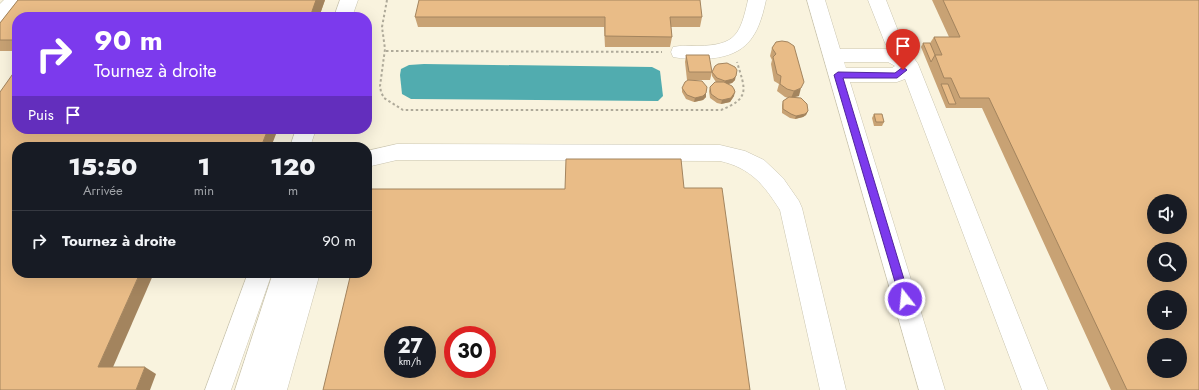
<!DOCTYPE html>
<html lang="fr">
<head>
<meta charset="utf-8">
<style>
	:root { --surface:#171b24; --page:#20242c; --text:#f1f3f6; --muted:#9ea1a6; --line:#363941 }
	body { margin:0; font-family:Jost,sans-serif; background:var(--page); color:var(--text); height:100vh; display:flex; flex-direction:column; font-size:15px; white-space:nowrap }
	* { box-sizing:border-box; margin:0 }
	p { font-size:13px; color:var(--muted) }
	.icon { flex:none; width:22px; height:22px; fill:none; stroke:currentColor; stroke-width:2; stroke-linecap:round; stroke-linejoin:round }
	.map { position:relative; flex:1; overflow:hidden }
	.drawer { position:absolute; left:12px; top:142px; width:360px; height:136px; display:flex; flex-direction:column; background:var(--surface); border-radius:16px; box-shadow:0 4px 16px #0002 }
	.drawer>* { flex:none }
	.top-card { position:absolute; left:12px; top:12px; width:360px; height:122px; border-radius:16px; box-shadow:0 4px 16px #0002; background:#7c3aed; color:#fff; overflow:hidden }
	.buttons { position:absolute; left:1147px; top:194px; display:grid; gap:8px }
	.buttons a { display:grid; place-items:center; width:40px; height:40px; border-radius:50%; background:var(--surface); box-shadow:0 4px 16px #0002; font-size:20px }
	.speed { position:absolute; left:384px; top:326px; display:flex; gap:8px; font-size:20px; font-weight:700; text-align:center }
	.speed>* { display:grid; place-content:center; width:52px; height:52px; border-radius:50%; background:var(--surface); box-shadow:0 4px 16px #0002; line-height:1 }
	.speed small { font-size:10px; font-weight:400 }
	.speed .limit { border:6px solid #d22; background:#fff; color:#111 }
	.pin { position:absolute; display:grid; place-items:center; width:34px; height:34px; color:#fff; margin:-41px -17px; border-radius:50% 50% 50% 0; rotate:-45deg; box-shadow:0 0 4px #0007 }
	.pin .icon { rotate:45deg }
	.me { position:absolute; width:44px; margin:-22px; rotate:344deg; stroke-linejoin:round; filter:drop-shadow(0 0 3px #0008) }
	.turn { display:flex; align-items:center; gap:14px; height:84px; padding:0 16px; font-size:18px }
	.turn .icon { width:52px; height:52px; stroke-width:2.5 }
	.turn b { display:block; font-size:28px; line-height:34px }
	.then { display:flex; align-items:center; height:38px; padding:0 16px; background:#0003; gap:8px; font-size:15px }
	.eta { display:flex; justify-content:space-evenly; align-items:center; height:68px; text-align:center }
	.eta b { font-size:24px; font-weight:800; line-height:28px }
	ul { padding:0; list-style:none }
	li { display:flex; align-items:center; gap:12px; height:60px; padding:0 16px; border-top:1px solid var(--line) }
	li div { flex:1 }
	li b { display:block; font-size:15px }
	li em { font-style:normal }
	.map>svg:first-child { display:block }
</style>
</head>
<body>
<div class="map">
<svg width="1199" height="390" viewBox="0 0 1199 390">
	<rect width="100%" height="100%" fill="#f9f3de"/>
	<polygon fill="#51acaf" points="424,64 652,67 660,71 663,96 658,101 411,99 402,94 400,75 401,69 409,65"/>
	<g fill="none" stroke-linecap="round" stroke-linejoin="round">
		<defs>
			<g id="minor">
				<polygon points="4,0 22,0 6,20 0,22 0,4"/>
				<polygon points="340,0 358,0 352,17 334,17"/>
				<path d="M748,0H766C758,38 746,57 704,59C694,59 683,59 673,57L671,52L673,47C682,45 690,46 698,46C736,45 740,35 748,0Z"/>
				<path d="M807,0H825L840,49H889L885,43L868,0H886L902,41L918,64L1048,390H1022L905,79L897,82H850L945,390H919ZM844,62H888L895,66L892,68H846Z"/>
				<polygon points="296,129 316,129 310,147 290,147"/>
				<path d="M397,144L720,145L745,151L764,160L783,178L799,201L802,208L846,390H820L780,210C764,185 751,168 720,161L397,160L367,167V151Z"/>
				<polygon points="248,273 272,273 231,390 205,390"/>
				<polygon points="273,273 320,273 287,390 235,390"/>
			</g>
		</defs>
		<use href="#minor" stroke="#cac5b0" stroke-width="1"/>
		<g stroke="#afaa9a" stroke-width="2" stroke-dasharray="2.5 2.5" stroke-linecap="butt">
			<path d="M387,0L382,27L385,49L380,86L381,92L384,98L403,110H721C751,98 745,89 737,62"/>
			<polyline points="386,51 662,52"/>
		</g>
		<use href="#minor" fill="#fff" fill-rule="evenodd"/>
	</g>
	<g fill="#c8a274">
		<polygon points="18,0 325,0 319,17 17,17 17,51 0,51 0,23"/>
		<polygon points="932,0 1199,0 1199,390 1111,390 982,108 946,108 921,47 923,43 930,43 934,37 949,37"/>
		<polygon points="415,17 702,17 700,27 671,27 672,37 670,47 605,47 604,27 418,27"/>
		<polygon points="776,42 799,96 793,97 808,111 806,115 803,117 795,119 790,118 782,113 782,105 783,101 788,98 785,97 777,91 779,84 774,81 771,64 772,60 770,56 772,48"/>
		<polygon points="686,55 712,72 710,80 687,80 685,62"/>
		<polygon points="712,72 735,80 732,83 728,84 734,96 730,102 721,104 717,103 710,98 709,91 710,87 718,82 716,82 712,76"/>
		<polygon points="682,88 706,97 703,100 694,102 686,99 682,92"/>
		<polygon points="874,114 884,122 882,126 874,126 872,118"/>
	</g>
	<g fill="#a3845e">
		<polygon points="316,0 325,0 319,17 310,17"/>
		<polygon points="736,76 735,80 732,83 724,85 725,81"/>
		<polygon points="801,88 799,96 791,98 794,91"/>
		<polygon points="735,92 734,96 730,102 721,104 722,100"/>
		<polygon points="706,93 706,97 703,100 694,102 695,98"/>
		<polygon points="808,111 806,115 803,117 795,119 796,116"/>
		<polygon points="268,129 278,129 271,147 261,147"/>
		<polygon points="140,273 154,273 110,374 98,367"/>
		<polygon points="145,367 156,374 150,390 136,390"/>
	</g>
	<g fill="#e9bc87" stroke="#a3845e" fill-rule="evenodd">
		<polygon points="18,0 316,0 310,17 17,17 17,40 0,40 0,23"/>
		<polygon points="419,0 700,0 702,17 670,17 672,37 605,36 605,17 415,17"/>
		<path d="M943,0H1199V390H1127L989,98H960L951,78H944L935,55H942L934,37H960ZM1154,201H1180V227H1154ZM1154,249H1180V275H1154ZM1154,297H1180V323H1154ZM1154,345H1180V371H1154Z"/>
		<polygon points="782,41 788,42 794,46 804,82 801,88 794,91 787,89 780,84 781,76 777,74 773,57 776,54 772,48 776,42"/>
		<polygon points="923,43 930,43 935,55 931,62"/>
		<polygon points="686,55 709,55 712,72 689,72"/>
		<polygon points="727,63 735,67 737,70 736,76 733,79 725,81 717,78 712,72 715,66 718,64"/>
		<polygon points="17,68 17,129 268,129 261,147 17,147 17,273 140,273 98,367 145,367 136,390 0,390 0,92"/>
		<polygon points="688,80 702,81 707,87 706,93 703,96 695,98 687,95 682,88 685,82"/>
		<polygon points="715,82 724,82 732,86 734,89 735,92 731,98 722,100 718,99 711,94 710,87"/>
		<polygon points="941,84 948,84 956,104 949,104"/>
		<polygon points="789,97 801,98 807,104 808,111 805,114 796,116 791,114 783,109 783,101"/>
		<polygon points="874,114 882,114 884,122 876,122"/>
		<path d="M566,159H681L684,188H722L750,390H323L351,273H367V207L371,189H565ZM393,335H427V369H393ZM453,335H487V369H453Z"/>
	</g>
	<polygon fill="#7c3aed" stroke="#51269a" points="903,67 907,70 897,78 843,78 910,299 909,302 905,303 901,302 900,299 834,75 838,72 895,73"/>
</svg>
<div class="buttons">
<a><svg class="icon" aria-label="sound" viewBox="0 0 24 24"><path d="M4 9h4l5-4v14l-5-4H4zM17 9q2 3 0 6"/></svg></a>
<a><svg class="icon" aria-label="search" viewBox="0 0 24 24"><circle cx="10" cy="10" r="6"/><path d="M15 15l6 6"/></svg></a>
<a>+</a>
<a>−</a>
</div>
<div class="speed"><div>27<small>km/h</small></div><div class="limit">30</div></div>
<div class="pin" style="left:903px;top:70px;background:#d93025"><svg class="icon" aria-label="arrive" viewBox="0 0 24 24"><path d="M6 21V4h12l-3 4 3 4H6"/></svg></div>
<svg class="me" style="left:905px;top:299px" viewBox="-20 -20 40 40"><circle r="17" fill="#7c3aed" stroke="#fff" stroke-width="3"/><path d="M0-11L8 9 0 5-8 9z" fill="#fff"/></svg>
<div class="top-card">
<div class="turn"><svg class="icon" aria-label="right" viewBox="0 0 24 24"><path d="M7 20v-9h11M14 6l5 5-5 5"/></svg><div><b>90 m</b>Tournez à droite</div></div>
<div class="then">Puis<svg class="icon" aria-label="arrive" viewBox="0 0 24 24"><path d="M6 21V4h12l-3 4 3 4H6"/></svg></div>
</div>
<section class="drawer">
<div class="eta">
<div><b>15:50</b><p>Arrivée</p></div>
<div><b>1</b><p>min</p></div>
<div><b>120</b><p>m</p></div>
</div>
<ul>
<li><svg class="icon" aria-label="right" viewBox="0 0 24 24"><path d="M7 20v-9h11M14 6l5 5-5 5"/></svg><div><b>Tournez à droite</b></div><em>90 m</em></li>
</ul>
</section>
</div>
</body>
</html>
